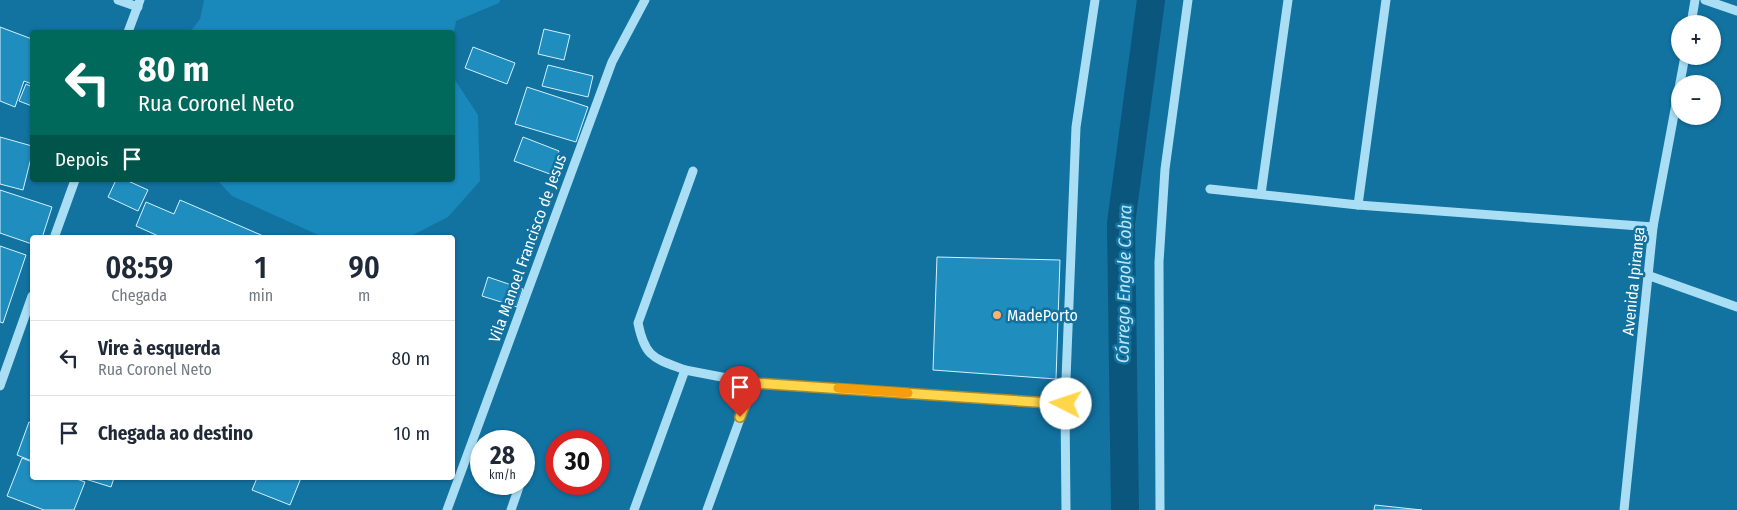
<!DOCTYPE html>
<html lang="pt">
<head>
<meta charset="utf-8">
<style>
	:root { --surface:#fff; --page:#f6f6f7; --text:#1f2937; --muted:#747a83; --line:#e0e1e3 }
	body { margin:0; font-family:"Fira Sans Condensed",sans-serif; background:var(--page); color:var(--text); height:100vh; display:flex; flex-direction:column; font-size:19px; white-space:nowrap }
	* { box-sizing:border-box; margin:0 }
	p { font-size:16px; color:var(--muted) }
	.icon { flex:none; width:28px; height:28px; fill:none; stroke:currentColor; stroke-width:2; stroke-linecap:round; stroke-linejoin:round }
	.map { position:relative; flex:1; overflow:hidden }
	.drawer { position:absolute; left:30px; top:235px; width:425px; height:245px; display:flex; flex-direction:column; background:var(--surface); border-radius:5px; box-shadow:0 1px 4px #0004 }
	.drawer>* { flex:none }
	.guide { position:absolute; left:30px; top:30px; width:425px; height:152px; border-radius:5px; box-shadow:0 1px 4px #0004; background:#00695c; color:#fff; overflow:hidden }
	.fabs { position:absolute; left:1671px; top:15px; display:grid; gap:10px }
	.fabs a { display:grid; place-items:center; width:50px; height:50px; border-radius:50%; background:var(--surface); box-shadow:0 1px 4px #0004; font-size:25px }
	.speed { position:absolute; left:470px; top:430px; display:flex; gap:10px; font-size:25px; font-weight:700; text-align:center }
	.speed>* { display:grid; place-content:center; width:65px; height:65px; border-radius:50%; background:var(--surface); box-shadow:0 1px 4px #0004; line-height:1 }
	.speed small { font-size:12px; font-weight:400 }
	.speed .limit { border:8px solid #d22; background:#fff; color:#111 }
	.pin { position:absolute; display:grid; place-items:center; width:42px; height:42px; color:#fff; margin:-51px -21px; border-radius:50% 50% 50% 0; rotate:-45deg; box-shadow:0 0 5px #0007 }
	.pin .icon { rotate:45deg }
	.me { position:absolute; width:55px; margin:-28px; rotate:274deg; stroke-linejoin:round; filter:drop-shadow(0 0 4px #0008) }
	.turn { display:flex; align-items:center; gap:18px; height:105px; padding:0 25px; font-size:22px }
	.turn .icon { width:65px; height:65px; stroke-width:2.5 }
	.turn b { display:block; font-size:35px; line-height:42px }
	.then { display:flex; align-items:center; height:48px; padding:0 25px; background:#0003; gap:10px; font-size:19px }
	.eta { display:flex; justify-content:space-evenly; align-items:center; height:85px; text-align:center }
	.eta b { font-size:30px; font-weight:600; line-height:35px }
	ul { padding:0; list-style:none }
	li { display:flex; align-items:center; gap:15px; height:75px; padding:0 25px; border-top:1px solid var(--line) }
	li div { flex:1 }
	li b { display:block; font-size:19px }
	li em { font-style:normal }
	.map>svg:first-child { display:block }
</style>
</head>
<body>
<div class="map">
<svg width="1737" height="510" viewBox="0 0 1737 510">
	<rect width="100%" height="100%" fill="#1272a0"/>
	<g fill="#1988ba">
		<polygon points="204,0 500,0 499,3 456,21 453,37 452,32 190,32 200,19"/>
		<polygon points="453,77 478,115 480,181 448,217 409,237 325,238 232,196 217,180 452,180"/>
	</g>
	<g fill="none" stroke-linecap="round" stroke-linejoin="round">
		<polyline stroke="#0b567c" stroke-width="28" points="1125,510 1121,223 1151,0"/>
	</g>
	<g fill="#208dbf" stroke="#d3f1fe">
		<polygon points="0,27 32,39 32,84 24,81 15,107 0,101"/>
		<polygon points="544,29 570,35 564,60 538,54"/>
		<polygon points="473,47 515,63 507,84 465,68"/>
		<polygon points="548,65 593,76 588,97 542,86"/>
		<polygon points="26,84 32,87 32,106 19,101"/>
		<polygon points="527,87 588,107 576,142 515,124"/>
		<polygon points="0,137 32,146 32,154 23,190 0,184"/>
		<polygon points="523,137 559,151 550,174 514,161"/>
		<polygon points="116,180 126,180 148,190 138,211 108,197"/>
		<polygon points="0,190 52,207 42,238 32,238 32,244 0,233"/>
		<polygon points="180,200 268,238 163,238 136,226 146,202 174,214"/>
		<polygon points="0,246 26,255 3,323 0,322"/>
		<polygon points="937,257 1060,260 1056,379 933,370"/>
		<polygon points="488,277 523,289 517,307 482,296"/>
		<polygon points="29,422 32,423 32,461 17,455"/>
		<polygon points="22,458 32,462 32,478 74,478 85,482 74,510 44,510 7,496"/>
		<polygon points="82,478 114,478 111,487"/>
		<polygon points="257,478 301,478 290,505 252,490"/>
		<polygon points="1375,505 1422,510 1374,510"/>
	</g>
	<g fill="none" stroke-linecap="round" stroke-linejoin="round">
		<g stroke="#aadef5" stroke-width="9">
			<polyline points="118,0 138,7"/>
			<polyline points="1705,0 1737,11"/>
			<polyline points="1691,24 1695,0"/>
			<polyline points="128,32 140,0"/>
			<polyline points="1210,189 1358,205 1653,227"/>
			<polyline points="1261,194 1288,0"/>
			<polyline points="1358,205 1386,0"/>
			<polyline points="54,238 75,180"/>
			<polyline points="1650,276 1737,307"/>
			<path d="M685,370C654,358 645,358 638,323L693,171"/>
			<polyline points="0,386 32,296"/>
			<polyline points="447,510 612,62 645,0"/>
			<polyline points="511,510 520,484"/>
			<polyline points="634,510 685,370 753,383"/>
			<polyline points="707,510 753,383 1065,404"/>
			<polyline points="1066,510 1065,404 1076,127 1095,0"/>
			<polyline points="1160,510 1159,262 1165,169 1188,0"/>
			<polyline points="1624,510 1653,227 1685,56"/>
		</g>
	</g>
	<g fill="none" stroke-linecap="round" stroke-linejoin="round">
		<defs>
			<polyline id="route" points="740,417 753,383 1066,404"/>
		</defs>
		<use href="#route" stroke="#a68a30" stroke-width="12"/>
		<use href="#route" stroke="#ffd54a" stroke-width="9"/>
		<polyline stroke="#f59e0b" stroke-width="9" points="838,388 908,393"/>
	</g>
	<circle fill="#ffb26e" stroke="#1272a0" stroke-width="2" cx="997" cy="315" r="5"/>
	<g text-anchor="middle" stroke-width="5" stroke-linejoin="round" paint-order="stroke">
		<g font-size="16" fill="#fff" stroke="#1272a0">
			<text transform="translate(527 248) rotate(-70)" y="6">Vila Manoel Francisco de Jesus</text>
			<text transform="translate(1633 281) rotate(-84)" y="6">Avenida Ipiranga</text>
		</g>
		<g font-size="16" fill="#fff" stroke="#1272a0" text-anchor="start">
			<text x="1007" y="321">MadePorto</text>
		</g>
		<g font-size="18" font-style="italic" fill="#b7e6fb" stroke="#1272a0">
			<text transform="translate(1124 284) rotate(-89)" y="6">Córrego Engole Cobra</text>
		</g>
	</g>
</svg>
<div class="fabs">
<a>+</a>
<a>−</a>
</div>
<div class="speed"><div>28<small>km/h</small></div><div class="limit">30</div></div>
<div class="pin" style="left:740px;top:417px;background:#d93025"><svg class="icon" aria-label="arrive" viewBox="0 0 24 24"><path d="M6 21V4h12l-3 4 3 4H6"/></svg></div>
<svg class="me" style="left:1066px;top:404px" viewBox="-20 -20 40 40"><circle r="19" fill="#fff"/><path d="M0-13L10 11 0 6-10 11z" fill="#ffd54a"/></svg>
<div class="guide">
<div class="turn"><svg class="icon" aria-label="left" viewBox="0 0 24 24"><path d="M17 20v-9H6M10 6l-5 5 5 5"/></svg><div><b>80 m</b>Rua Coronel Neto</div></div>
<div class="then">Depois<svg class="icon" aria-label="arrive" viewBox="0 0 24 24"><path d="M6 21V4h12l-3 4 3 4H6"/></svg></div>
</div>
<section class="drawer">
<div class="eta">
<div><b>08:59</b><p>Chegada</p></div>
<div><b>1</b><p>min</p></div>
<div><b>90</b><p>m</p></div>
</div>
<ul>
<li><svg class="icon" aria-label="left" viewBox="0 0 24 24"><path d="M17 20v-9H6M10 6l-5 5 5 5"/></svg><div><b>Vire à esquerda</b><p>Rua Coronel Neto</p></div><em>80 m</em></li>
<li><svg class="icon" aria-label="arrive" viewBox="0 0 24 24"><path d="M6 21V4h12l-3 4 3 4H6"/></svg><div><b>Chegada ao destino</b></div><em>10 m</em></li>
</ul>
</section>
</div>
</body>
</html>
